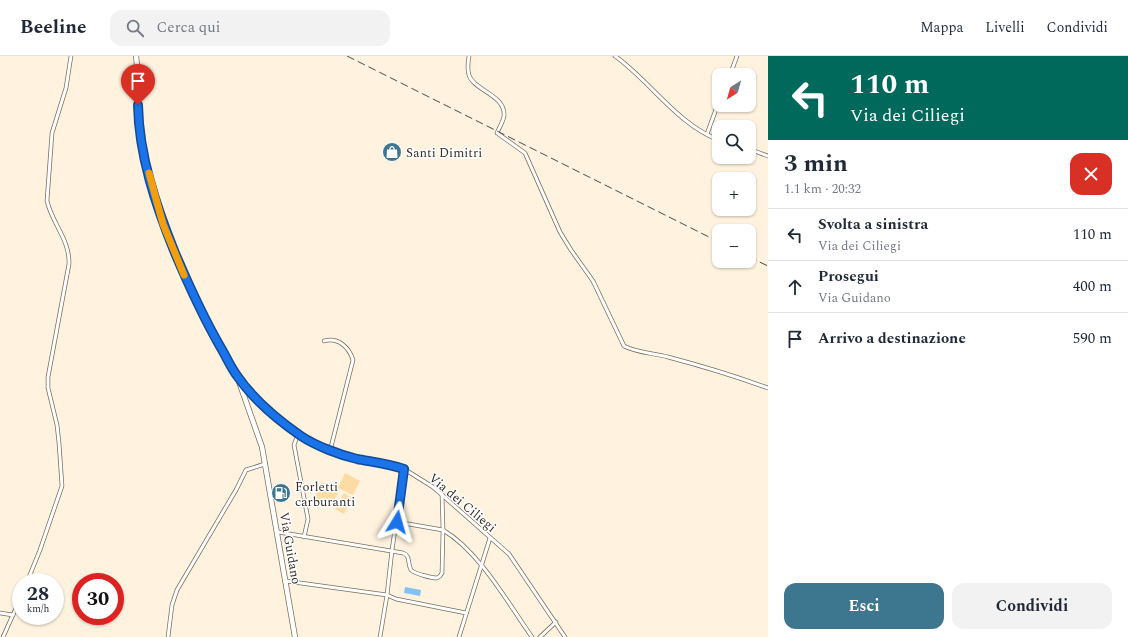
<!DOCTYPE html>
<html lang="it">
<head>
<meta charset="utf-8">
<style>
	:root { --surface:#fff; --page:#f2f2f3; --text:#1f2937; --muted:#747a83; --line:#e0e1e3; --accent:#3c768f }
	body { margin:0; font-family:Spectral,serif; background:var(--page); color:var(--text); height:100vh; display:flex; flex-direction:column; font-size:15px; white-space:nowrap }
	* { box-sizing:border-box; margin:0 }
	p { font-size:13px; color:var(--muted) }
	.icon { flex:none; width:22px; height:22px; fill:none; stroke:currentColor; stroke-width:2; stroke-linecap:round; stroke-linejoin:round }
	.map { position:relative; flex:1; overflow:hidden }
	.details { display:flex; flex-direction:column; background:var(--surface); width:360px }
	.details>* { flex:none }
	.guide { background:#00695c; color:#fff; overflow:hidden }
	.needle { width:26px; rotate:217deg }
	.controls { position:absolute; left:712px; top:12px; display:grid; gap:8px }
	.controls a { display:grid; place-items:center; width:44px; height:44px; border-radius:8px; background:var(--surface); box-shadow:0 1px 3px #0004; font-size:20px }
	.speed { position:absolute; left:12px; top:517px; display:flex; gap:8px; font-size:20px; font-weight:700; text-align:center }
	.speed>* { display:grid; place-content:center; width:52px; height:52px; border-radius:50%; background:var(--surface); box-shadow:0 1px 3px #0004; line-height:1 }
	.speed small { font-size:10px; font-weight:400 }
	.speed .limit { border:6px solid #d22; background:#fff; color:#111 }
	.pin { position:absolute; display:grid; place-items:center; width:34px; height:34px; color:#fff; margin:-41px -17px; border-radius:50% 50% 50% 0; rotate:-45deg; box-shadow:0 0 4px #0007 }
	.pin .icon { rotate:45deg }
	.me { position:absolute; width:44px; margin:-22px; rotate:8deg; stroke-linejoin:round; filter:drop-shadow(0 0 3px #0008) }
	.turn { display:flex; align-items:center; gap:14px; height:84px; padding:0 16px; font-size:18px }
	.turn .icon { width:52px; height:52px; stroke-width:2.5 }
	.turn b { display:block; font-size:28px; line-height:34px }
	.round { display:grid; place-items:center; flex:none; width:42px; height:42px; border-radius:12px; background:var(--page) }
	.summary { display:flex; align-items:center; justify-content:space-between; height:68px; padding:0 16px }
	h1 { font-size:24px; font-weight:700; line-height:30px }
	.button { display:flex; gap:8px; margin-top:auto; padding:8px 16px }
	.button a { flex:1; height:46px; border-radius:12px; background:var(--accent); color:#fff; font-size:16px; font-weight:700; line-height:46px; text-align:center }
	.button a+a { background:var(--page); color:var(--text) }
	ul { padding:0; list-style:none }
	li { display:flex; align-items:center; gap:12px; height:52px; padding:0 16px; border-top:1px solid var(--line) }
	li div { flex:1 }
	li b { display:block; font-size:15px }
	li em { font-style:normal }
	header { display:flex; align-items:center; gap:24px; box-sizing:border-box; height:56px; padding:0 20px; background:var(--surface); border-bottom:1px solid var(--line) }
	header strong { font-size:19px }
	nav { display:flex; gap:22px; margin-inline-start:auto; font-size:14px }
	.search { width:280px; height:36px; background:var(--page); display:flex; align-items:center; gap:10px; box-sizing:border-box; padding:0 14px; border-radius:12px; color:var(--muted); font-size:15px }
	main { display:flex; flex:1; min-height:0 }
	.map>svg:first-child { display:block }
</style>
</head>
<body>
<header>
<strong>Beeline</strong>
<div class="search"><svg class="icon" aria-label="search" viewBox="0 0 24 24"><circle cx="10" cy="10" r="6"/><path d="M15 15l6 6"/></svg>Cerca qui</div>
<nav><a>Mappa</a><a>Livelli</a><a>Condividi</a></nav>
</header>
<main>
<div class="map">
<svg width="768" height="581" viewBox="0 0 768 581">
	<rect width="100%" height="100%" fill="#fff2de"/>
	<g fill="#fddba5">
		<polygon points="345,417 360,425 353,439 338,432"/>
		<polygon points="322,426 339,435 331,451 314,442"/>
		<polygon points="344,437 352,442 344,458 335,453"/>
	</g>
	<polygon fill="#83c2f2" points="405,531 421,534 420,540 404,537"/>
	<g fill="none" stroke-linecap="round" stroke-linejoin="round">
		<defs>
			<g id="street">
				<path d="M469,0C468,6 467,13 469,19C473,34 506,39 504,60C503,66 499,72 497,77L525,97L560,176L571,194L593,225L624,290C637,297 654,297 668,301C702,310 735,320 768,332"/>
				<path d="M615,0C650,25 678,69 719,84"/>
				<polyline points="730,19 737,0"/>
				<polyline points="707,78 719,45"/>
				<polyline points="749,93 768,100"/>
				<path d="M324,285C338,281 349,291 353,304L330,395"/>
				<polyline points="239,323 252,339 271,357 302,381 330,395 355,402 393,409 404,413 433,431 509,498 565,581"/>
				<polyline points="298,378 294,389 308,463 304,481"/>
				<path d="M397,466L443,474C479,495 508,547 532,581"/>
				<path d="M278,476L403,497C411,500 407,507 411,514C415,518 432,522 437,522L440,520L442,517L443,474L442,438"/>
				<polyline points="286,525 387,539 396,543 466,557"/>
				<path d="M27,526L40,494L62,430L59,387L57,369L48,332V321L69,208C70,184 52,167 47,145L52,77L66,32L71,0"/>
				<polyline points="0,557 13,559"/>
				<polyline points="3,581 21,541"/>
				<polyline points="168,581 172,549 177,534 236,434 246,414 265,408"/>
				<polyline points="380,581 387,539 392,494 404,413"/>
				<polyline points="459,581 490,482"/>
				<polyline points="540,581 556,566"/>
			</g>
			<polyline id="secondary" points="136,0 138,18 138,63 140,80 154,140 163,168 195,245 205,264 237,320 262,391 295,581"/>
		</defs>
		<use href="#street" stroke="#796e5d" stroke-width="4.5"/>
		<use href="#secondary" stroke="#796e5d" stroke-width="6"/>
		<use href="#street" stroke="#fff" stroke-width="3"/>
		<use href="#secondary" stroke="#fff" stroke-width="4.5"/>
		<g stroke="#504a41" stroke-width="1" stroke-dasharray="8 4" stroke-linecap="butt">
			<polyline points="347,0 719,186"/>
			<polyline points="749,201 768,210"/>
		</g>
	</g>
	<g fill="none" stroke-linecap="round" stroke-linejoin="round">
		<defs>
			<path id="route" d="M138,49C139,100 156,150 175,197C189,230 203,261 221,292C227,302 231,312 238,321C254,344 278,364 301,380C316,390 340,399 357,403C373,406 389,408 404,413L397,466"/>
		</defs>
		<use href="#route" stroke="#114b97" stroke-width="10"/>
		<use href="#route" stroke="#1a73e8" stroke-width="7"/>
		<polyline stroke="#f59e0b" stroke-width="7" points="149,117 163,168 184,219"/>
	</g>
	<defs>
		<symbol id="shop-disc" viewBox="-11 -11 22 22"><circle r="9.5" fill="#3c768f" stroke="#fff"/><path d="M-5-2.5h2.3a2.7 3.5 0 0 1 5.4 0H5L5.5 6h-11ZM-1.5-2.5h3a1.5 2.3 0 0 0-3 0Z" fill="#fff"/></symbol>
		<symbol id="fuel-disc" viewBox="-11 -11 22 22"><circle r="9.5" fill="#3c768f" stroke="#fff"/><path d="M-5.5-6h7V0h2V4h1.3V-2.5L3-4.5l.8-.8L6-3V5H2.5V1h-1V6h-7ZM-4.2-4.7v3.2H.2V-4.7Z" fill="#fff"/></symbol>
	</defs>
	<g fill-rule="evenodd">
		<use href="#shop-disc" x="381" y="85" width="22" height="22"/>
		<use href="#fuel-disc" x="270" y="426" width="22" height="22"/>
	</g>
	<g text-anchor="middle" stroke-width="3" stroke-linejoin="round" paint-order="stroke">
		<g font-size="13" fill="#342f28" stroke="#fff" text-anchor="start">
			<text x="406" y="101">Santi Dimitri</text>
			<text x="295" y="435">Forletti<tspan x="295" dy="15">carburanti</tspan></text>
		</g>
		<g font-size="13" fill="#342f28" stroke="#fff">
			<text transform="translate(463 446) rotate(40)" y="5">Via dei Ciliegi</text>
			<text transform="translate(291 492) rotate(80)" y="5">Via Guidano</text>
		</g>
	</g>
</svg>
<div class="controls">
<a><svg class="needle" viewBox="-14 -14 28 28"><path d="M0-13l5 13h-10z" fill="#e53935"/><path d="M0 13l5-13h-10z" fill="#747a83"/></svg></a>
<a><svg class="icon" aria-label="search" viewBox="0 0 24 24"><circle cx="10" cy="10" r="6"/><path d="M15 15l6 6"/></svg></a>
<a>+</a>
<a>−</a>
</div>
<div class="speed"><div>28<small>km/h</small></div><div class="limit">30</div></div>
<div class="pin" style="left:138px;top:49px;background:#d93025"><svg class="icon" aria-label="arrive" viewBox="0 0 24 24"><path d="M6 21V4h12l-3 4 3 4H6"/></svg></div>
<svg class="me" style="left:397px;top:466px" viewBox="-20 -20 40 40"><path d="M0-17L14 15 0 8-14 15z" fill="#1a73e8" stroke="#fff" stroke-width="4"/></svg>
</div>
<section class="details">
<div class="guide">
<div class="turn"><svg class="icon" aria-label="left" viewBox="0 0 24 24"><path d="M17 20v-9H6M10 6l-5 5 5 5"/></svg><div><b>110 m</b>Via dei Ciliegi</div></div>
</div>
<div class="summary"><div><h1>3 min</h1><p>1.1 km · 20:32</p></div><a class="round" style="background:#d93025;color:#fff"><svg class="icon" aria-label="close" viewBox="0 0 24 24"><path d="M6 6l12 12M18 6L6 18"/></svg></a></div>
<ul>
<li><svg class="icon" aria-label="left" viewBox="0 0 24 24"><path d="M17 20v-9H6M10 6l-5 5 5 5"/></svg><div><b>Svolta a sinistra</b><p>Via dei Ciliegi</p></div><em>110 m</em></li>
<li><svg class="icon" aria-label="ahead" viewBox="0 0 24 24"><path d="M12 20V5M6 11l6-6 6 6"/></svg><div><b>Prosegui</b><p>Via Guidano</p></div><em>400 m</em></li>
<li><svg class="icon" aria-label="arrive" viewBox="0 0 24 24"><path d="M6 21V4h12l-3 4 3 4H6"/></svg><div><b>Arrivo a destinazione</b></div><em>590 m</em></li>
</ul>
<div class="button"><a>Esci</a><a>Condividi</a></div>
</section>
</main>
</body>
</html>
